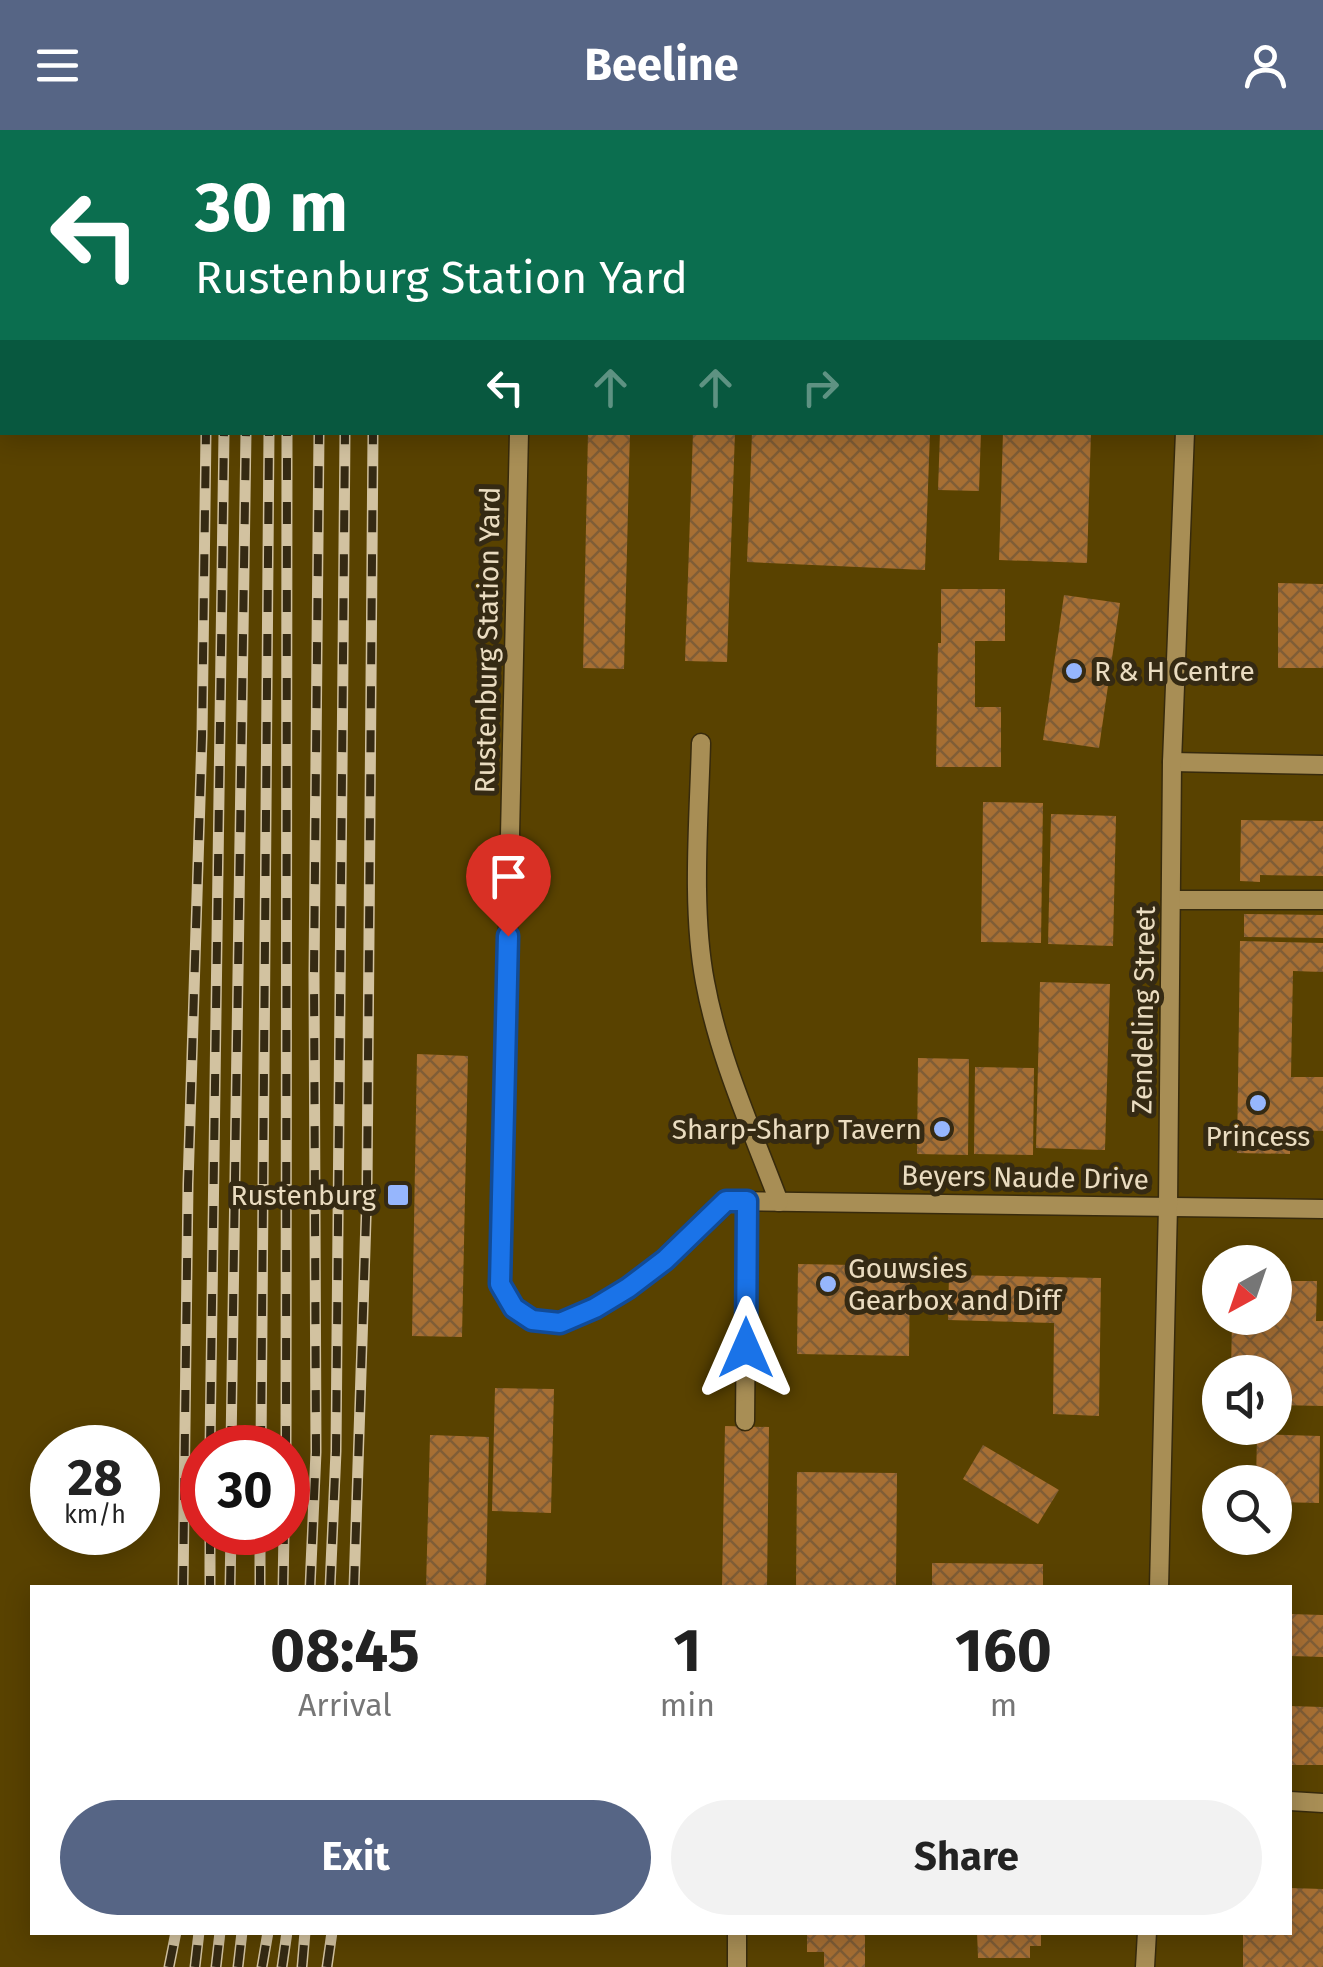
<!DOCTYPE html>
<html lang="en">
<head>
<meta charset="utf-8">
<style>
	:root { --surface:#fff; --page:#f2f2f2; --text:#222; --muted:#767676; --accent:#566585 }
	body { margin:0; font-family:"Fira Sans",sans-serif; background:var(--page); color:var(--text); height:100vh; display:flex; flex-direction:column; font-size:38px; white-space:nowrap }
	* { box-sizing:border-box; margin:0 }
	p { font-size:32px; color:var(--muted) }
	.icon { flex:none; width:55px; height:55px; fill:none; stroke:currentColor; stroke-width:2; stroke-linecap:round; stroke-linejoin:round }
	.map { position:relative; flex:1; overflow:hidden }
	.side { position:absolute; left:30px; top:1455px; width:1262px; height:350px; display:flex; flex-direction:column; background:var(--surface); border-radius:0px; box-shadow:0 5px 25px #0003 }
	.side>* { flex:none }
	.hud { position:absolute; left:0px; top:0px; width:1325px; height:305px; box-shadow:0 5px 25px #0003; background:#0b6e4f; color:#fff; overflow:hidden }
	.needle { width:65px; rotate:220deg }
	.buttons { position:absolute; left:1202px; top:1115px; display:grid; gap:20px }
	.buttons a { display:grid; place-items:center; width:90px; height:90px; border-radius:50%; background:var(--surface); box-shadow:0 5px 25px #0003; font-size:50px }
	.speed { position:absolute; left:30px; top:1295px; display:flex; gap:20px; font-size:50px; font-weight:700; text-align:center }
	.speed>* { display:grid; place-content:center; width:130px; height:130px; border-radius:50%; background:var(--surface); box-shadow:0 5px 25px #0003; line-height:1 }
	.speed small { font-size:25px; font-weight:400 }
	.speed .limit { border:15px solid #d22; background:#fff; color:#111 }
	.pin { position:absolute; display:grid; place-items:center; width:85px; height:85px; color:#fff; margin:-102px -42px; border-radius:50% 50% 50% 0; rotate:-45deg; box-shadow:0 0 10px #0007 }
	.pin .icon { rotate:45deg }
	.me { position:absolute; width:110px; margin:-55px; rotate:0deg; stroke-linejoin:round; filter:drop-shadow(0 0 8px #0008) }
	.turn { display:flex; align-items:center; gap:35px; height:210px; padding:0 30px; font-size:45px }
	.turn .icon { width:130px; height:130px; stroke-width:2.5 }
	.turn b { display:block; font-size:70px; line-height:85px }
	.lanes { display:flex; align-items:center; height:95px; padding:0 30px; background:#0003; justify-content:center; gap:50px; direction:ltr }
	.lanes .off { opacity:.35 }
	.eta { display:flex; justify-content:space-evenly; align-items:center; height:170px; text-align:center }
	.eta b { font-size:60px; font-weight:700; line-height:70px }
	.action { display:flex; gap:20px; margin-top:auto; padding:20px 30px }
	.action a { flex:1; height:115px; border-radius:60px; background:var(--accent); color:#fff; font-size:40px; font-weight:700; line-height:115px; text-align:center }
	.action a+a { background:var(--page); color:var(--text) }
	header { display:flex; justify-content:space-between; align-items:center; height:130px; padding:0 30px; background:var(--accent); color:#fff; font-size:45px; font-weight:700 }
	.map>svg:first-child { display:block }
</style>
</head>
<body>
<header><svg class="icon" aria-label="menu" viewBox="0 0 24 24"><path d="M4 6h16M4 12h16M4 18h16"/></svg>Beeline<svg class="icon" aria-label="person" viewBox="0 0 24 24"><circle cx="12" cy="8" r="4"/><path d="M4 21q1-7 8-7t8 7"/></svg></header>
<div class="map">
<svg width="1323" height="1837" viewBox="0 0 1323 1837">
	<defs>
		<pattern id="building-cross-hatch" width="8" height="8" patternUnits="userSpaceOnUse" patternTransform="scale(2.5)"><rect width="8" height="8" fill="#a76f33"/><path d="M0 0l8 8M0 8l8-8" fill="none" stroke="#805d36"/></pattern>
	</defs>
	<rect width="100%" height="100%" fill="#594200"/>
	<g fill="url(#building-cross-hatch)">
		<polygon points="588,302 630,302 624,539 583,538"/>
		<polygon points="693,302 735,302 727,532 685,531"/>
		<polygon points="752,302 930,302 925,440 747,432"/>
		<polygon points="940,302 981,302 979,361 938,360"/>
		<polygon points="1003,302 1091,302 1087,433 999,430"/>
		<polygon points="1278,453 1323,454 1323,538 1278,538"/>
		<polygon points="941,459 1005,459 1005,511 975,511 975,577 1001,577 1001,637 936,637 938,513 941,513"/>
		<polygon points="1064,465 1120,473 1099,618 1043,610"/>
		<polygon points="983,672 1043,673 1041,813 981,812"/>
		<polygon points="1051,684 1116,686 1113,816 1048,814"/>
		<polygon points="1241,690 1323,691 1323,746 1260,745 1260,752 1240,751"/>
		<polygon points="1244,784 1323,785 1323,808 1244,807"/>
		<polygon points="1240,811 1323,813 1323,842 1293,841 1291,947 1323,947 1323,1001 1290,1000 1290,1024 1237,1023"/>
		<polygon points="1040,852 1110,854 1105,1020 1036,1018"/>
		<polygon points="417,924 468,926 462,1207 412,1206"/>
		<polygon points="918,928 969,929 968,1025 917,1024"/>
		<polygon points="975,937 1034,938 1033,1025 974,1024"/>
		<polygon points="798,1134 910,1136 909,1226 797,1224"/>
		<polygon points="949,1145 1101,1148 1099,1286 1053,1284 1054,1193 948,1190"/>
		<polygon points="1275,1151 1317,1151 1316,1191 1323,1191 1323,1276 1275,1275 1275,1242 1231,1242 1232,1188 1275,1188"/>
		<polygon points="495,1258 554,1259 551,1383 492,1381"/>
		<polygon points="725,1296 769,1297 767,1458 722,1458"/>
		<polygon points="1257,1304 1320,1306 1319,1373 1275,1372 1275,1352 1256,1352"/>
		<polygon points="430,1305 489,1307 486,1458 426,1458"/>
		<polygon points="983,1315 1059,1360 1038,1394 963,1349"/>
		<polygon points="797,1342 897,1343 896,1458 796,1458"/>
		<polygon points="932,1433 1043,1434 1043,1458 932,1458"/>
		<polygon points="1290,1484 1323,1485 1323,1527 1290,1526"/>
		<polygon points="1290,1576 1323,1577 1323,1635 1290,1635"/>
		<polygon points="1290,1758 1323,1759 1323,1837 1243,1837 1243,1802 1290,1802"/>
		<polygon points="807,1802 865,1802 865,1837 824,1837 824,1822 807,1822"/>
		<polygon points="977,1802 1041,1802 1041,1816 1030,1816 1030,1828 978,1828"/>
	</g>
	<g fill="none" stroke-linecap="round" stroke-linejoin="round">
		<defs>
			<g id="minor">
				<polyline points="1189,2 1189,0"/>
				<polyline points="1322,211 1323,211"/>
				<polyline points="519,302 500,1153 514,1178 532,1190 560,1193 595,1178 628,1159 665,1130 726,1071 1323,1079"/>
				<path d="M701,613C699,689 691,778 705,852C719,928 752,1000 779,1072"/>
				<polyline points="1172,632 1323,635"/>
				<polyline points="1171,770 1323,770"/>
				<polyline points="745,1291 747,1071"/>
				<polyline points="1159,1458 1168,1076 1172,632 1185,302"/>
				<polyline points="1290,1671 1323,1673"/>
				<polyline points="737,1837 737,1802"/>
				<polyline points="1145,1837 1147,1802"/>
			</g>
		</defs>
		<use href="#minor" stroke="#372a0c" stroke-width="21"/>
		<use href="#minor" stroke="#a88e55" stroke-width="18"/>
		<defs>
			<g id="rail">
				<polyline points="315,0 315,2"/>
				<polyline points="345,0 345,2"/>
				<polyline points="211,2 211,0"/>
				<polyline points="229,2 229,0"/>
				<polyline points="249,2 249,0"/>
				<polyline points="270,2 270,0"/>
				<polyline points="288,2 288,0"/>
				<polyline points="374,2 374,0"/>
				<polyline points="210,1318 224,302"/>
				<polyline points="231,1318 246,302"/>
				<polyline points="261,1318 269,302"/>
				<polyline points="286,1318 287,302"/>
				<polyline points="210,1402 210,1458"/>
				<polyline points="183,1458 188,1054 202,606 206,302"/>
				<polyline points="230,1458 231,1402"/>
				<polyline points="260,1458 260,1402"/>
				<polyline points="283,1458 284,1402"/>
				<polyline points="310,1458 316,1322 314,844 319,302"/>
				<polyline points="330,1458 336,1321 345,302"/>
				<polyline points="354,1458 367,1058 373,302"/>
				<polyline points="169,1837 176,1802"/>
				<polyline points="195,1837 199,1802"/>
				<polyline points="216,1837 220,1802"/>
				<polyline points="238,1837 242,1802"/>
				<polyline points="262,1837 268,1802"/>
				<polyline points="282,1837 287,1802"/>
				<polyline points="302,1837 305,1802"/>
				<polyline points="327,1837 332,1802"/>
			</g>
		</defs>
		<use href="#rail" stroke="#d2c2a0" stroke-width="11"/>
		<use href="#rail" stroke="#352a13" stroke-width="8" stroke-dasharray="22" stroke-linecap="butt"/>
	</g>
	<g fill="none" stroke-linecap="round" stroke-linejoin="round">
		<defs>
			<polyline id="route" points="508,806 500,1154 514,1178 532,1190 560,1193 595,1178 628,1158 665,1130 726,1071 747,1071 746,1218"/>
		</defs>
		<use href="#route" stroke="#114b97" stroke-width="25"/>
		<use href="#route" stroke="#1a73e8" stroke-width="18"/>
	</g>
	<g fill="#96b6fd" stroke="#352a13" stroke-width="4">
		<circle cx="1074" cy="541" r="10"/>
		<circle cx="1258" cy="973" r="10"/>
		<circle cx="942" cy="999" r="10"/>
		<rect x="386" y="1053" width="24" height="24" rx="5"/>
		<circle cx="828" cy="1154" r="10"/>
	</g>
	<g text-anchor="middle" stroke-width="10" stroke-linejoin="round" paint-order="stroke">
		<g font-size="28" fill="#eadcc0" stroke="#352a13">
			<text transform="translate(487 510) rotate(-89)" y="10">Rustenburg Station Yard</text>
			<text transform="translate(1143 880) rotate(-89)" y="10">Zendeling Street</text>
			<text transform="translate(1025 1047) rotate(1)" y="10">Beyers Naude Drive</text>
		</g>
		<g font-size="28" fill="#eadcc0" stroke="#352a13" text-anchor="start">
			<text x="1094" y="551">R &amp; H Centre</text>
			<text x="922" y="1009" text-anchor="end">Sharp-Sharp Tavern</text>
			<text x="1258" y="1016" text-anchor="middle">Princess</text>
			<text x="376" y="1075" text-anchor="end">Rustenburg</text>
			<text x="848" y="1148">Gouwsies<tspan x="848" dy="32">Gearbox and Diff</tspan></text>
		</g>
	</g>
</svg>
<div class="buttons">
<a><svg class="needle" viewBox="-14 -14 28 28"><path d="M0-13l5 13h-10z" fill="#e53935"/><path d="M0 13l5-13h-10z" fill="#767676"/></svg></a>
<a><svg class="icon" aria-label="sound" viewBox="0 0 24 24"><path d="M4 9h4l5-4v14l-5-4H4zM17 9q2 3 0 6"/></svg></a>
<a><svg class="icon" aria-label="search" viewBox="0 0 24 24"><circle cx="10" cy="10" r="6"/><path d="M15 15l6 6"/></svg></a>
</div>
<div class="speed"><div>28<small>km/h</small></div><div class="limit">30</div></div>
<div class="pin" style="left:508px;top:806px;background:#d93025"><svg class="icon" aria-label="arrive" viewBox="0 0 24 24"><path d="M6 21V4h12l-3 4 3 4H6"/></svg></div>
<svg class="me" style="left:746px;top:1218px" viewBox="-20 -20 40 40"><path d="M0-17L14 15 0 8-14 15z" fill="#1a73e8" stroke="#fff" stroke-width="4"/></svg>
<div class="hud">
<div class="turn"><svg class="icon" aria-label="left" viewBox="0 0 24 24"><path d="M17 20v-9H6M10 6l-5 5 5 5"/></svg><div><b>30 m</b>Rustenburg Station Yard</div></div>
<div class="lanes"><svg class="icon" aria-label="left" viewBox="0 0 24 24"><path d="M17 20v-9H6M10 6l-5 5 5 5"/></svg><svg class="icon off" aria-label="ahead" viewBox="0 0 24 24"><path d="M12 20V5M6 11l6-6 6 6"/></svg><svg class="icon off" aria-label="ahead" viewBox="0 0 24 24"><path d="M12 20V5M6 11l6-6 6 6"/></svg><svg class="icon off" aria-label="right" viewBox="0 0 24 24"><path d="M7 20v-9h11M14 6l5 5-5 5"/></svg></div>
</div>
<section class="side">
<div class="eta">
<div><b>08:45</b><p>Arrival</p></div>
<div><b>1</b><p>min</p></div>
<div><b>160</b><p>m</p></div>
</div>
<div class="action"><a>Exit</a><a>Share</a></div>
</section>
</div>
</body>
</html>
